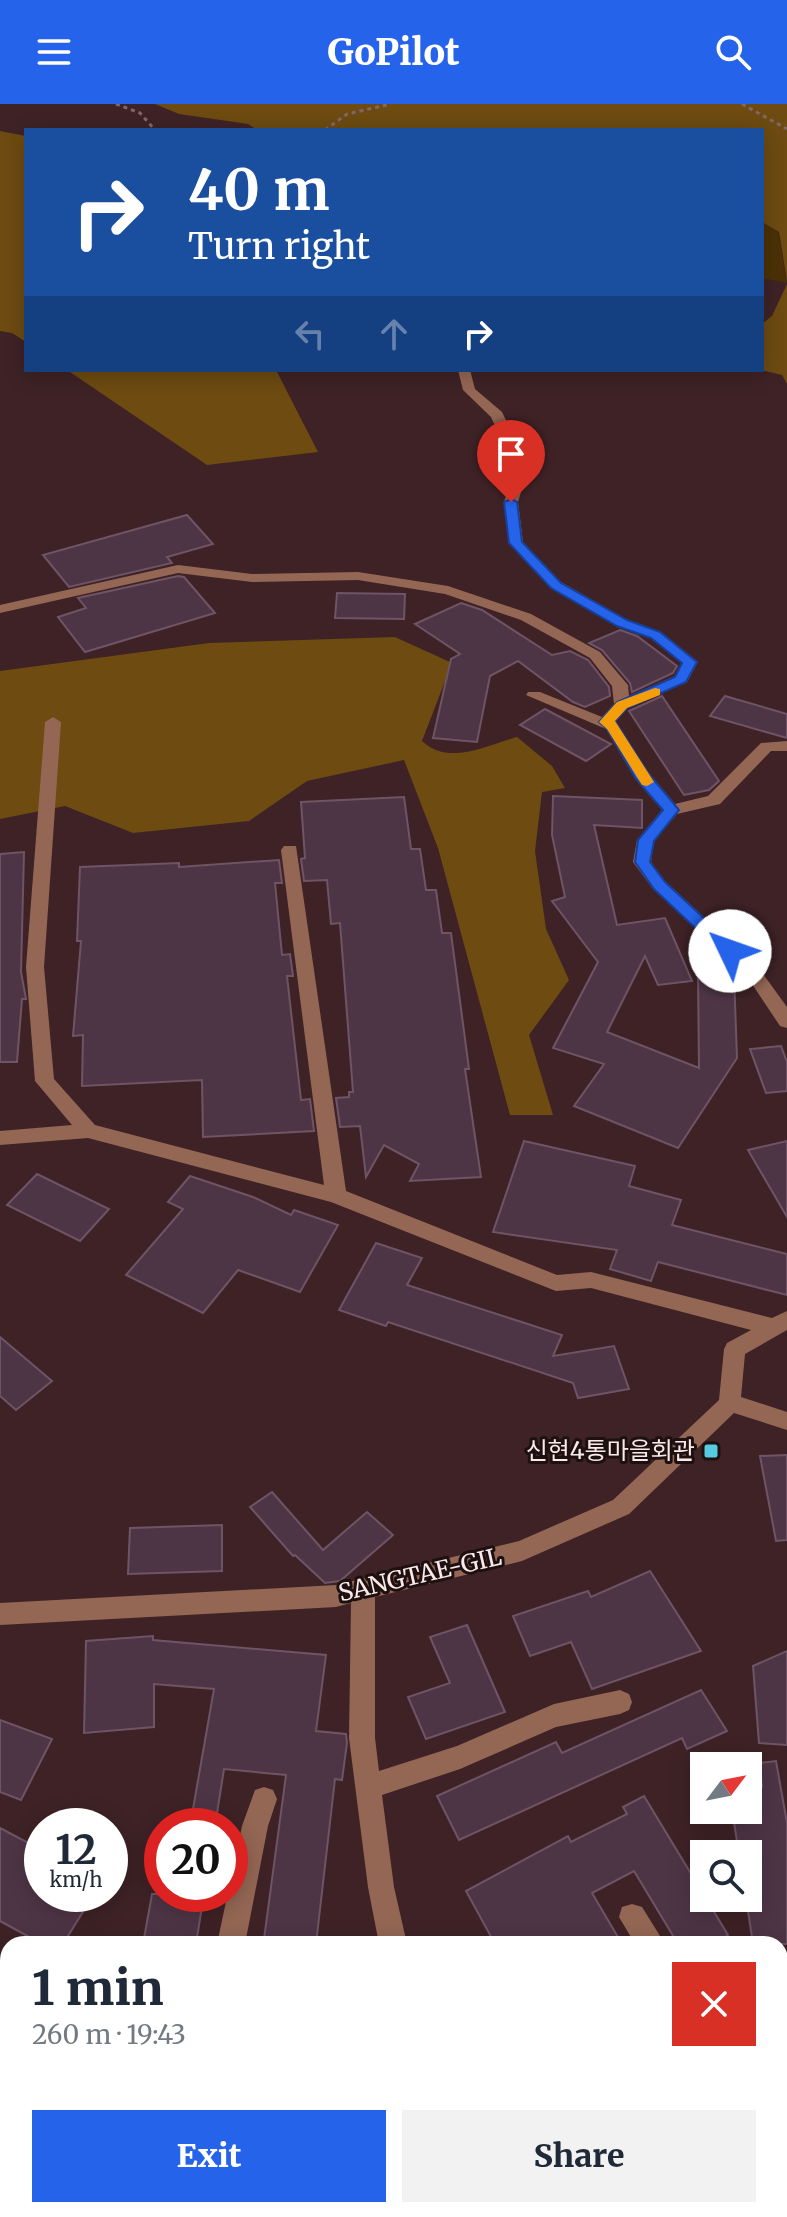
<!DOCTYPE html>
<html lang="en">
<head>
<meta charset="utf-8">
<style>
	:root { --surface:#fff; --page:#f2f2f3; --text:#1f2937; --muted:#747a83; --accent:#2563eb }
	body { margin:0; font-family:Merriweather,"Noto Sans KR",serif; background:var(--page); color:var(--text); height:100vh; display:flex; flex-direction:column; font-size:30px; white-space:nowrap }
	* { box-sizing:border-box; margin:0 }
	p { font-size:26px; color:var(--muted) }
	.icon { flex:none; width:44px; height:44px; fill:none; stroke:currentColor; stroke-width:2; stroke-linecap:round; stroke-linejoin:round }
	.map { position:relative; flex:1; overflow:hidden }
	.drawer { position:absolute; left:0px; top:1832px; width:788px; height:282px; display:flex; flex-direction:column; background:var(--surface); border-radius:24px 24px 0 0; box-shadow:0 4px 20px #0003 }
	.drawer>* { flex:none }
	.banner { position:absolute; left:24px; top:24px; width:740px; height:244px; border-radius:0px; box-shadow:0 4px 20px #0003; background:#1a4fa0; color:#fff; overflow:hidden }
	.needle { width:52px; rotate:58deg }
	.buttons { position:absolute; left:690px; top:1648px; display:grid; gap:16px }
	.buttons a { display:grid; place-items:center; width:72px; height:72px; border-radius:0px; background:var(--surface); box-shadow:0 4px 20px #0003; font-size:40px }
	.speed { position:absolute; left:24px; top:1704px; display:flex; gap:16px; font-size:40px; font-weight:700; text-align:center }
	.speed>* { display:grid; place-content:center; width:104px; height:104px; border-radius:50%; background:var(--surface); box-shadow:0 4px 20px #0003; line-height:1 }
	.speed small { font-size:20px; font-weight:400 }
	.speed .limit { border:12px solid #d22; background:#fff; color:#111 }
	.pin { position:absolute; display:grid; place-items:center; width:68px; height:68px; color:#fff; margin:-82px -34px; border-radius:50% 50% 50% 0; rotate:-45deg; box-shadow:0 0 8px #0007 }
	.pin .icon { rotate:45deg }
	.me { position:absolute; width:88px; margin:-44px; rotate:312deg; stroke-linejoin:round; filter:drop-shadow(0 0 6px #0008) }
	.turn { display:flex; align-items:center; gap:28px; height:168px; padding:0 32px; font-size:36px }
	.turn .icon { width:104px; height:104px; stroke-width:2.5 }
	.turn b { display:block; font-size:56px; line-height:68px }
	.lanes { display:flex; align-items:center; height:76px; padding:0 32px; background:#0003; justify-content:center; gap:40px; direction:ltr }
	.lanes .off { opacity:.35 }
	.round { display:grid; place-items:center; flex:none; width:84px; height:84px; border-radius:0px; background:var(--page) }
	.head { display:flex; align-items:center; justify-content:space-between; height:136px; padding:0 32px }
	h1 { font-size:48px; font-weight:800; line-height:60px }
	.primary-button { display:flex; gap:16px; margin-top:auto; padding:16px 32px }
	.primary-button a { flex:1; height:92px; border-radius:0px; background:var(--accent); color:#fff; font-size:32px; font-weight:800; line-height:92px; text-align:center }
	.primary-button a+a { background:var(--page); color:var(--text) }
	header { display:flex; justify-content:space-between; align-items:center; height:104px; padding:0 32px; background:var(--accent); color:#fff; font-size:36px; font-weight:800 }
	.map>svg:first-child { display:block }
</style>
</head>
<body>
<header><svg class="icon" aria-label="menu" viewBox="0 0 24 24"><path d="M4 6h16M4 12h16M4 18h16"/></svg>GoPilot<svg class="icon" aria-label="search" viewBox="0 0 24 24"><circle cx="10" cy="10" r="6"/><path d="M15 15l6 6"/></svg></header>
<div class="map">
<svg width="787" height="2113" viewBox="0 0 787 2113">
	<rect width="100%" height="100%" fill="#3e2226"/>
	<polygon fill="#4b3105" points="762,118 778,128 787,179 762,174"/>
	<g fill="#6d4b11">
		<polygon points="155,0 787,0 787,177 779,128 762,118 762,26 257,26 248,20 179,10"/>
		<polygon points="0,27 26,32 26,238 12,229 0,227"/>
		<polygon points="787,180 787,280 782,271 761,266 762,220 772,212"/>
		<polygon points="67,266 276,266 318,348 207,361"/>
		<path d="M395,533L452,559L422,637C449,662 485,642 517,633L552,662L565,684L542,688L535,747L546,825L569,876L529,931L553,1011H510L438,744L404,656L307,677L249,717L133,729L65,702L0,715V567L209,539Z"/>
	</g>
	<g fill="#4e3546" stroke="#6e5465" stroke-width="2">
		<polygon points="187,411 213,440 167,453 172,459 69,483 43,451"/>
		<polygon points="178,472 184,473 215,509 85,548 58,513 86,504 78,494"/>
		<polygon points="337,489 405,490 404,515 335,514"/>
		<polygon points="461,499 482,506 552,551 570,547 588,556 609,583 610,592 585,603 573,598 518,557 490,572 477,638 433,634 451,555 460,550 415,520"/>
		<polygon points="620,526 637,532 677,562 673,569 632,588 630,579 602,546 589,539"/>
		<polygon points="662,592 719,677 709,686 684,691 629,607"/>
		<polygon points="725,592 787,610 787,634 710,612"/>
		<polygon points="545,605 611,640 586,657 520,621"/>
		<polygon points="553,692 642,696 642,724 594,721 617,821 665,814 692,877 658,881 645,852 607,928 699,964 698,869 734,871 737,954 678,1044 574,1002 604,960 553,944 598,858 552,797 565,793 552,731"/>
		<polygon points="404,693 411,745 420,745 426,786 436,786 442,829 451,829 469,965 465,965 481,1073 410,1077 419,1060 384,1041 366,1073 360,1022 340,1023 336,994 349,993 349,988 353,988 340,819 331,820 327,776 304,777 301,755 305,754 301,698"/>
		<polygon points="24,748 21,868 26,895 22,895 17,958 0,958 0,750"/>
		<polygon points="279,756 282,779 275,779 282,851 290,850 293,872 287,872 301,996 310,995 314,1027 203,1033 202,976 82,982 83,931 73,932 81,837 77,837 80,763 179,759 179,763"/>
		<polygon points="781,942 787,958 787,987 766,989 750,945"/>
		<polygon points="524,1037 635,1062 629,1082 681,1096 672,1121 787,1150 787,1191 658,1158 651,1177 610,1165 617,1146 493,1128"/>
		<polygon points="787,1037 787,1113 748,1046"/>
		<polygon points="37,1070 109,1105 80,1137 7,1101"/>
		<polygon points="190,1072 253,1093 291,1111 294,1106 338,1121 300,1188 238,1166 203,1209 126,1171 183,1105 168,1098"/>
		<polygon points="376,1139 422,1154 407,1181 562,1231 553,1252 614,1242 629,1285 578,1294 573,1279 388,1218 386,1222 339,1206"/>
		<polygon points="0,1233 52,1277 16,1306 0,1292"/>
		<polygon points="787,1351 787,1436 776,1437 760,1352"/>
		<polygon points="272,1388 323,1446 367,1408 393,1431 340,1477 325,1479 295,1451 293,1452 250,1403"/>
		<polygon points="222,1421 222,1467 128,1470 130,1424"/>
		<polygon points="650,1467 701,1547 592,1585 571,1538 530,1552 513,1512 588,1487 591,1493"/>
		<polygon points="467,1521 505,1608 426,1635 408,1593 450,1579 430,1533"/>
		<polygon points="153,1532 153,1536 326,1551 316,1627 346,1630 347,1639 342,1676 335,1675 316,1840 264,1835 286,1671 224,1665 215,1722 190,1722 214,1585 154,1580 154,1623 84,1629 86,1537"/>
		<polygon points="787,1547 787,1641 759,1639 753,1562"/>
		<polygon points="701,1586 727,1627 687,1645 682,1634 459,1736 437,1692 556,1638 562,1649"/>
		<polygon points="0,1616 52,1635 21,1696 0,1688"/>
		<polygon points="776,1657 787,1719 787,1840 753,1840 746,1794 748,1750 739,1750 732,1706 748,1706 748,1661 762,1684 760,1659"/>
		<polygon points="644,1692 728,1831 713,1840 678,1840 634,1767 592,1789 622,1840 495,1840 466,1787 568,1732 571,1738 627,1710 623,1703"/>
		<polygon points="0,1724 42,1746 42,1790 94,1790 63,1840 42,1840 0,1817"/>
		<polygon points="152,1790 204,1790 196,1840 143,1840"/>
	</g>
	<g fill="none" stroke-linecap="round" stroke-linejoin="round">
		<g stroke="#80676a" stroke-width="3" stroke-dasharray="4 4" stroke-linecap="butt">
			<polyline points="116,0 140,9 155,26"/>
			<polyline points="742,0 787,25"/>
			<polyline points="325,26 347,10 391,0"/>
		</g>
		<g fill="#946754" fill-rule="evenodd">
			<polygon points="458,266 470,266 475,285 502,308 518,341 526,372 518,398 523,438 561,478 627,516 661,528 698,558 687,578 628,604 615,618 649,669 675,700 708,692 761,639 787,637 787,647 771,647 720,700 677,710 654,737 651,758 665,777 758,863 787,903 787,924 780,922 746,871 653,785 633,758 637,736 662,706 636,676 606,625 526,591 528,588 540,588 602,613 614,600 612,582 590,554 521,516 445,490 358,476 252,478 178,469 0,509 0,501 178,461 252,470 358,468 448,482 531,510 600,548 628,581 629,592 675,572 682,559 651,534 617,522 551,484 511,442 504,398 512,372 504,341 491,313 463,286"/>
			<polygon points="53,613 61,618 44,863 54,975 95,1021 324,1081 281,746 284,742 296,742 346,1087 557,1171 591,1168 772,1214 787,1207 787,1226 745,1250 741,1293 787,1308 787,1326 734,1309 629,1410 522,1457 375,1493 375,1634 379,1667 457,1642 554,1600 620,1586 629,1590 632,1598 629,1606 620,1610 556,1623 460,1665 382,1691 394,1783 407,1840 379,1840 368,1783 349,1634 351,1499 336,1503 0,1521 0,1499 336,1481 519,1437 613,1396 719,1296 724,1245 727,1239 751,1226 591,1184 556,1187 331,1098 88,1034 0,1041 0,1027 72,1021 35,977 26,863 45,618"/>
			<polygon points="264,1683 273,1686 277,1695 268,1722 245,1840 217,1840 242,1722 255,1686"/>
			<polygon points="632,1800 642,1803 665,1840 635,1840 619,1813 622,1803"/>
			<polygon points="204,2106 234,2106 233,2113 203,2113"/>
			<polygon points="434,2106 464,2106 465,2113 435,2113"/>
		</g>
	</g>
	<polygon fill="#2563eb" stroke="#184099" stroke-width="2" points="511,395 517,398 522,438 561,479 627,516 660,528 697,558 686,578 627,604 615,617 648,669 679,706 654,737 650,758 665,778 735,843 738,847 735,851 724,851 654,785 635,758 638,736 663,706 636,675 607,625 599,618 617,598 675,573 682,559 651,534 617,522 551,484 509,439 504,398"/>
	<polygon fill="#f59e0b" points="655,584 660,585 660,591 627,604 615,617 654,678 647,682 642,681 607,625 599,618 617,598"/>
	<rect fill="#55cae0" stroke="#1d1011" stroke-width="3" x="703" y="1339" width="16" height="16" rx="4"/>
	<g text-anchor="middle" stroke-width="6" stroke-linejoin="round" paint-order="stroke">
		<g font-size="24" fill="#fbe8e9" stroke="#1d1011" text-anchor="end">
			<text x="695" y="1355">신현4통마을회관</text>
		</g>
		<g font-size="24" fill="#fbe8e9" stroke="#1d1011">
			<text transform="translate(420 1471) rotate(-13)" y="8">SANGTAE-GIL</text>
		</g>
	</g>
</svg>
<div class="buttons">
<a><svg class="needle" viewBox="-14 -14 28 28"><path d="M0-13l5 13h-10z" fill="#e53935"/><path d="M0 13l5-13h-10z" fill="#747a83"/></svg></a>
<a><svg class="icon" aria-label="search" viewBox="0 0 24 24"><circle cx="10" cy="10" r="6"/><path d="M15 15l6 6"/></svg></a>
</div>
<div class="speed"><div>12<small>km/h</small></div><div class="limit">20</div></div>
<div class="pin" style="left:511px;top:398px;background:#d93025"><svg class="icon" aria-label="arrive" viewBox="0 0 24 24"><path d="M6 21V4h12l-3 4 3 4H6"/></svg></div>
<svg class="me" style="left:730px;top:847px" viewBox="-20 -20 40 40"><circle r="19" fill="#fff"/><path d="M0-13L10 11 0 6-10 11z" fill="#2563eb"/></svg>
<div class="banner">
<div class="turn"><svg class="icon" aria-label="right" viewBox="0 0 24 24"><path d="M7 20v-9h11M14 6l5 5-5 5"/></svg><div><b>40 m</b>Turn right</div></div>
<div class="lanes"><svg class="icon off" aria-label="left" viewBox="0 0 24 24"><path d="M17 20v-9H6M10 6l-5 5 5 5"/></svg><svg class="icon off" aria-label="ahead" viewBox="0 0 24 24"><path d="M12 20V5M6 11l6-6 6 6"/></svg><svg class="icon" aria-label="right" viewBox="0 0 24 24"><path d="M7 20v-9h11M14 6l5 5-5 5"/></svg></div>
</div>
<section class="drawer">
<div class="head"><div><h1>1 min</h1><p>260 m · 19:43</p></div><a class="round" style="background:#d93025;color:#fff"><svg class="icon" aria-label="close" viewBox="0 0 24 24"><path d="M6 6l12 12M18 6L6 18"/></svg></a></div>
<div class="primary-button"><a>Exit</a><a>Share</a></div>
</section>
</div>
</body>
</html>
